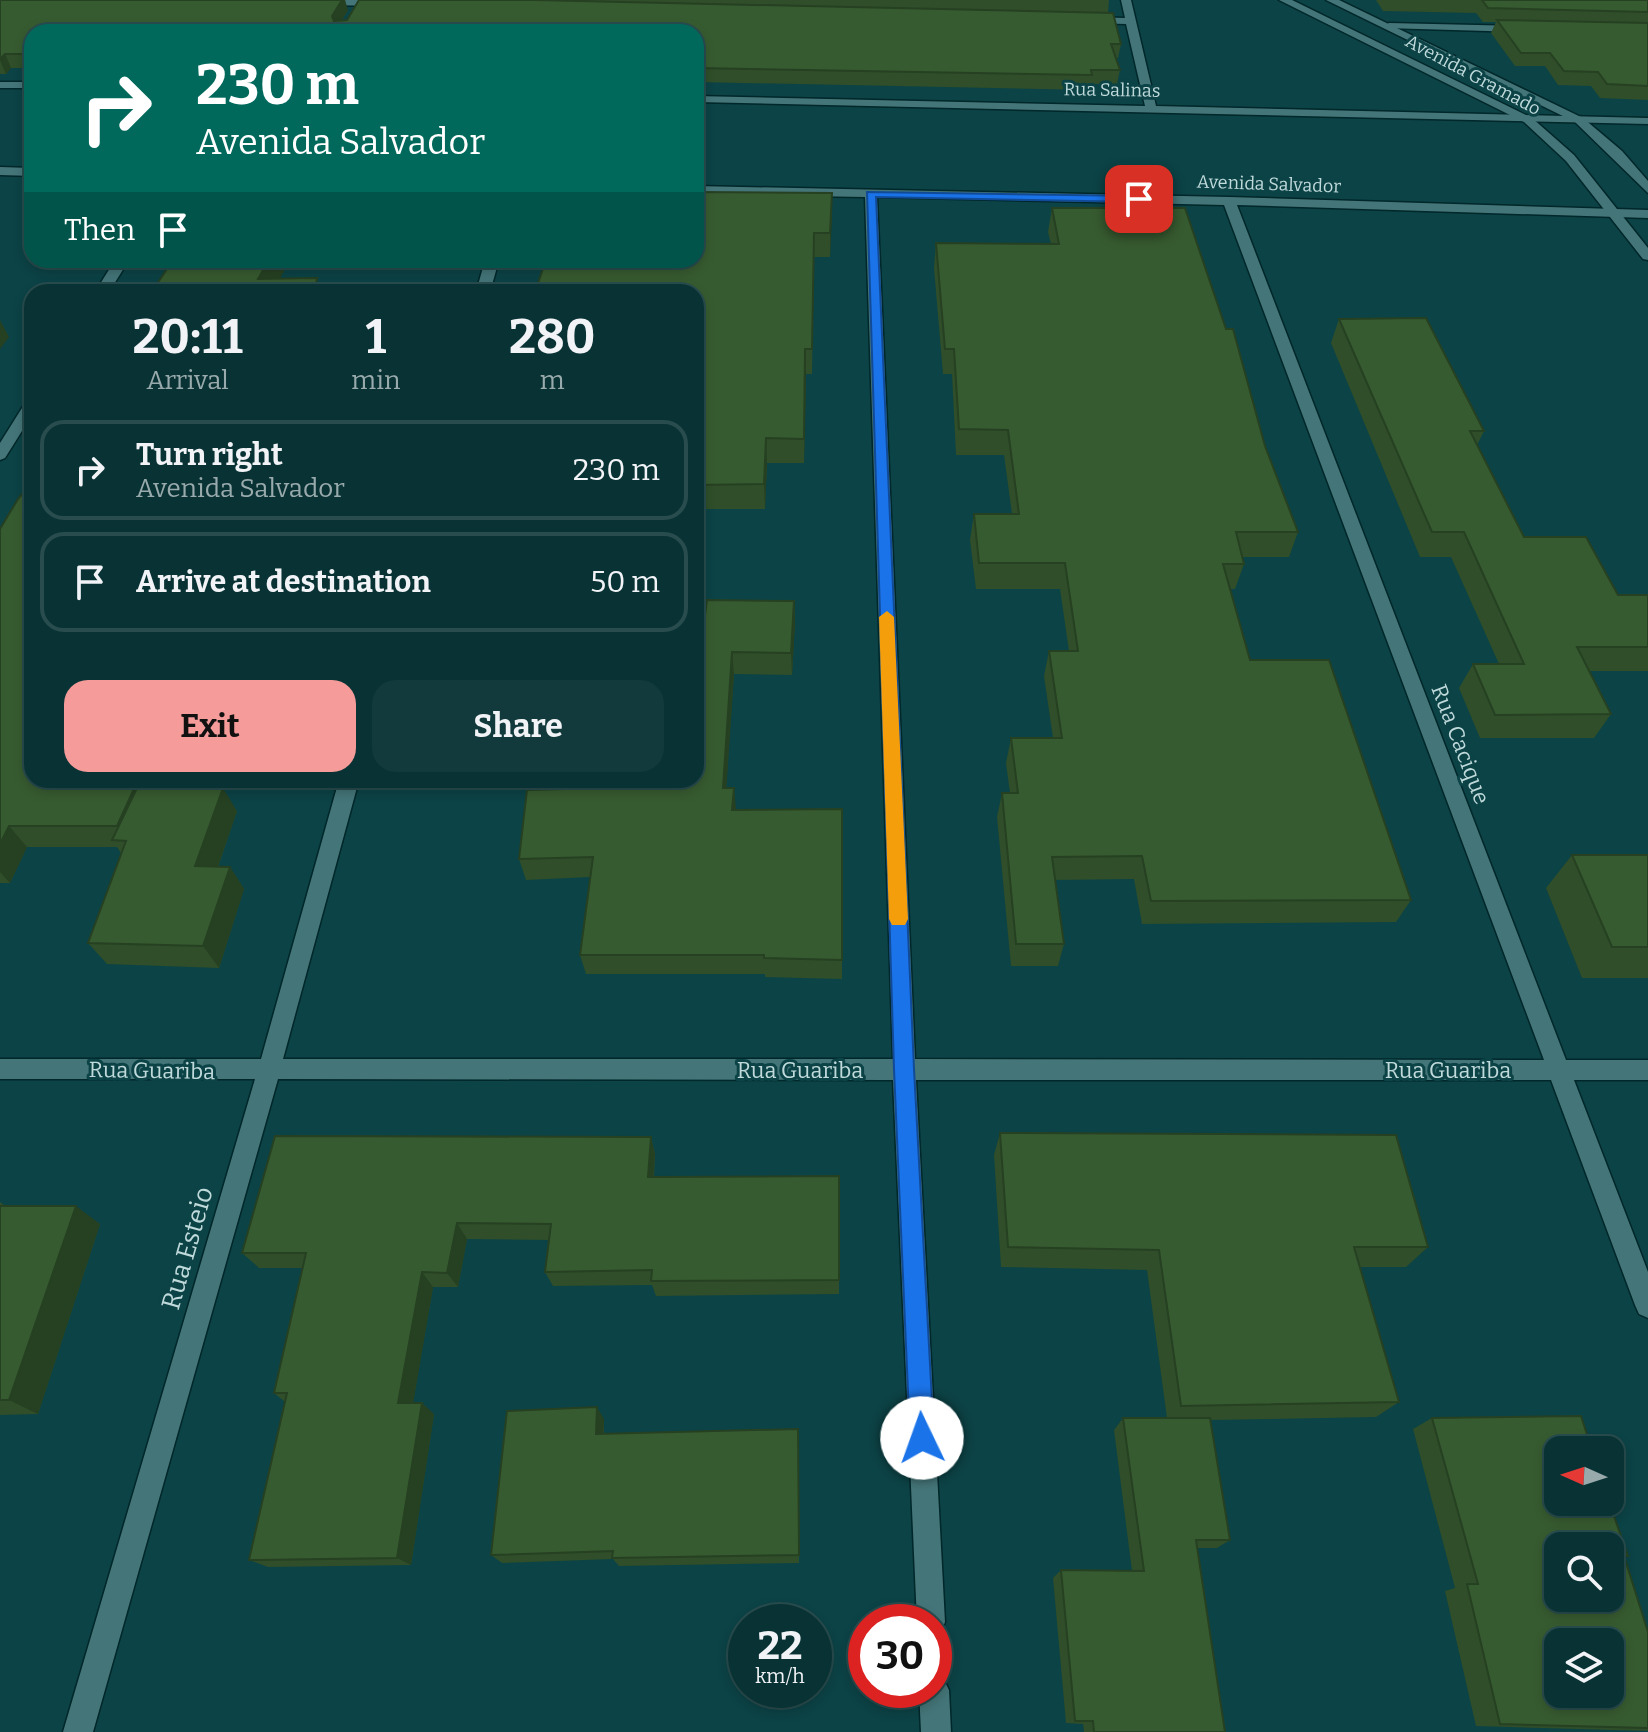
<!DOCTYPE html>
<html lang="en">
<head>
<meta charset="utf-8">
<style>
	:root { --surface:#093234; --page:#123a3c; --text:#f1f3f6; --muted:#99aaac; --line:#294d4f; --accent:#f59b9a }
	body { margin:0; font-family:Bitter,serif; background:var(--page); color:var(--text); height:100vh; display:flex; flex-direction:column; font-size:30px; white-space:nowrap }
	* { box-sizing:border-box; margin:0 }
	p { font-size:26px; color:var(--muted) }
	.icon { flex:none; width:44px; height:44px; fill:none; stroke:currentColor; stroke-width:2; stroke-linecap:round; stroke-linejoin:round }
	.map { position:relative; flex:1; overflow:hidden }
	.sheet { position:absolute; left:24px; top:284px; width:680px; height:504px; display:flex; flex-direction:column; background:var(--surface); border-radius:24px; box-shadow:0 4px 12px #0003,0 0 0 2px var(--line) }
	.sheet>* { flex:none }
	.banner { position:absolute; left:24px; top:24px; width:680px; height:244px; border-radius:24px; box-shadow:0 4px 12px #0003,0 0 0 2px var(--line); background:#00695c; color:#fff; overflow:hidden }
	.needle { width:52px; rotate:273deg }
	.tools { position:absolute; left:1544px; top:1436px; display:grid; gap:16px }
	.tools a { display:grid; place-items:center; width:80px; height:80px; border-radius:16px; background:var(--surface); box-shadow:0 4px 12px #0003,0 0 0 2px var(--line); font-size:40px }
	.speed { position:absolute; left:728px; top:1604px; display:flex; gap:16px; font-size:40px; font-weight:700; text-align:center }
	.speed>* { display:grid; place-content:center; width:104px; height:104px; border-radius:50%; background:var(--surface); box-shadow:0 4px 12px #0003,0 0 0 2px var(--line); line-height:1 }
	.speed small { font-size:20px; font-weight:400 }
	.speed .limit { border:12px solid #d22; background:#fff; color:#111 }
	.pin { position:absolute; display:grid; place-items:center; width:68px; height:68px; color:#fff; margin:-34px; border-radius:16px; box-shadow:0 4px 12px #0006 }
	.me { position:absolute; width:88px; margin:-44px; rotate:357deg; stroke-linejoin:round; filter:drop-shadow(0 0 6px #0008) }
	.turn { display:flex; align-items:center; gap:28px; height:168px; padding:0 40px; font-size:36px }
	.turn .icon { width:104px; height:104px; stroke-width:2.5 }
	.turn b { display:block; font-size:56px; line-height:68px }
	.then { display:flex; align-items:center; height:76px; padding:0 40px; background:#0003; gap:16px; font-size:30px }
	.eta { display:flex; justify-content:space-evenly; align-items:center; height:136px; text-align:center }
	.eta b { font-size:48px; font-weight:700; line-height:56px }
	.primary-button { display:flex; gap:16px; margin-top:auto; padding:16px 40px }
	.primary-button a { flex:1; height:92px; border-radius:24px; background:var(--accent); color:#111; font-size:32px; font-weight:700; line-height:92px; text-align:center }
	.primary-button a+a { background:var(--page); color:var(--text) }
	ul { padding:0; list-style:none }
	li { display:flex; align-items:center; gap:24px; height:100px; margin:0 16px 12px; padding:0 24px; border:4px solid var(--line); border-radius:24px }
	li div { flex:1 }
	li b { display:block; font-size:30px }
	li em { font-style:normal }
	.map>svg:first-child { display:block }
</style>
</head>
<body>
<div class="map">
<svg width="1648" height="1732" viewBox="0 0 1648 1732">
	<rect width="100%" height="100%" fill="#0c4346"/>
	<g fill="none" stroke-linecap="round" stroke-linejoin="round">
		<defs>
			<g id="minor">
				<polygon points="316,0 384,0 389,3 384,6 320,5"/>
				<polygon points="1121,0 1131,0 1156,106 1648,118 1648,124 696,102 696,96 1145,106 1126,24 1088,23 1083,20 1088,17 1125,18"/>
				<polygon points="1389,23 1521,26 1526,29 1521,32 1385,28 1384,26"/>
				<rect x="0" y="82" width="32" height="6"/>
				<polygon points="0,167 32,168 32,176 0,175"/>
				<path d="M696,186L1229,197L1648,210V218L1237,205L1566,1060H1648V1080H1574L1648,1272V1318L1639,1314L1635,1305L1551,1080H916L945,1622L941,1632L934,1635V1622H917L893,1080L278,1079L93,1732H63L255,1079H0V1059H261L339,780H359L283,1059H893L865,197L696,194ZM877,197L1224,205L1544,1060L915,1059Z"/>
				<polygon points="115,260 129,260 109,292 95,292"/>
				<polygon points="485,260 499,260 490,292 476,292"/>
				<polygon points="32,399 32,415 5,458 0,460 0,443 27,400"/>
				<polygon points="934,1675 944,1680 949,1690 951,1732 921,1732 919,1690 934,1690"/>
			</g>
			<g id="tertiary">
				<polygon points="1279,0 1292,0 1532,118 1574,155 1648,248 1648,260 1643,259 1566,161 1524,122"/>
				<polygon points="1326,0 1339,0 1583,118 1622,151 1648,181 1648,193 1575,122"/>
			</g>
		</defs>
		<use href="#minor" stroke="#00272a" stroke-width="3"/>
		<use href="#tertiary" stroke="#00272a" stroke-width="3"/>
		<use href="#minor" fill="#447578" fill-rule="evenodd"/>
		<use href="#tertiary" fill="#447578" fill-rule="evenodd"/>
	</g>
	<g fill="#2f4e29">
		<polygon points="0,0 348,10 342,20 347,20 359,0 1109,0 1108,13 1121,44 1118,58 1116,58 1120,70 1117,84 1091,84 1090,90 696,82 696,32 32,32 32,68 11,68 6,74 0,74"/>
		<polygon points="1376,0 1648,0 1648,100 1600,98 1591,86 1558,85 1545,66 1515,66 1491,33 1496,22 1483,22 1476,13 1383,11"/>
		<polygon points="832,193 830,257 814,257 812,374 806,374 804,463 767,463 765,509 696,509 696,292"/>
		<polygon points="1052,208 1265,446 1298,532 1289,557 1242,557 1244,564 1235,589 1230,589 1250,660 1411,900 1396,922 1142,924 1134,879 1055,880 1064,944 1058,966 1011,966 997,817 1002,793 1010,793 1006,763 1011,738 1053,738 1044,676 1049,651 1069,651 1060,589 976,589 970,540 974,514 1012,514 1004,455 956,455 952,374 943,374 934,268 936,243 1051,244 1048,232"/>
		<polygon points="1339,319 1484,431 1477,445 1524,537 1618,595 1648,595 1648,671 1590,671 1611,714 1594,738 1480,738 1459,688 1473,664 1499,664 1451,557 1420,557 1331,343"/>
		<polygon points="0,529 158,788 237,811 218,867 230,867 244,889 219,968 107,964 88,943 121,853 117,847 27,847 10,883 0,883"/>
		<polygon points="794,601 795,623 792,675 734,674 726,788 736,810 842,960 842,979 765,977 765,974 586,974 580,955 590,877 526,880 519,859 601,788 703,630"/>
		<polygon points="1572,855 1648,855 1648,978 1582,978 1546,888"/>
		<polygon points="1000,1133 1428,1247 1406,1267 1360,1267 1399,1402 1376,1417 1210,1420 1230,1540 1217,1548 1197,1548 1225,1732 1084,1732 1083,1724 1066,1723 1053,1578 1061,1570 1132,1571 1114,1430 1123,1418 1167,1418 1147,1270 1001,1267 994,1155"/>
		<polygon points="651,1137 655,1154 654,1177 839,1280 839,1294 656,1296 652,1285 553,1286 545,1272 549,1240 467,1239 458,1287 433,1287 413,1403 434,1414 411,1565 268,1567 249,1560 285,1402 274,1393 303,1268 259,1268 242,1253"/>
		<polygon points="0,1202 5,1206 100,1224 38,1414 0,1415"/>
		<polygon points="1432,1418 1628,1556 1624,1557 1648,1632 1648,1731 1476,1726 1445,1591 1455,1588 1413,1429"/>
		<polygon points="604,1419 604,1434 799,1441 799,1563 619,1566 613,1559 502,1563 491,1555"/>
	</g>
	<g fill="#264022">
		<polygon points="342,0 345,0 348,10 335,30 332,16"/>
		<polygon points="5,54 11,68 6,74 0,60"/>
		<polygon points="832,193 832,217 830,257 830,233"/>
		<polygon points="269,260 289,260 290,261 272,292 258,279"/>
		<polygon points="0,320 9,337 0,349"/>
		<polygon points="805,349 806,374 804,463 804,439"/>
		<polygon points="766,438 767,463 765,509 764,484"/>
		<polygon points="794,601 795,623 792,675 791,653"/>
		<polygon points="732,652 734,674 725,809 723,788"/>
		<polygon points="138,780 162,780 133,847 117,826"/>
		<polygon points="223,788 237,811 210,889 195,866"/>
		<polygon points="734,788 736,809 734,831 732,810"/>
		<polygon points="9,826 27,847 10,883 0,872 0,844"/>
		<polygon points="230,867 244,889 219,968 203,946"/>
		<polygon points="651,1137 655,1154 652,1194 648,1177"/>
		<polygon points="76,1206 100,1224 38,1414 9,1400"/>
		<polygon points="457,1223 467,1239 458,1287 447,1273"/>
		<polygon points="422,1272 433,1287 411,1415 398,1403"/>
		<polygon points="422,1403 434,1414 411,1565 397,1558"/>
		<polygon points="597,1407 604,1419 603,1445 596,1434"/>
		<polygon points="798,1429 799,1441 799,1563 799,1555"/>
	</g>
	<g fill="#375b30" stroke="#264022" stroke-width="2" fill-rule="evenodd">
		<polygon points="0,0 342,0 332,16 334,21 347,20 359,0 535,0 1113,13 1121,44 1111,44 1120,70 1091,70 1092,75 696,68 696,32 32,32 32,54 5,54 0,59"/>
		<polygon points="1482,0 1648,0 1648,12 1488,8"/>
		<polygon points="1497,20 1648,23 1648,86 1607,84 1598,72 1564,71 1550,53 1521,53"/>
		<polygon points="696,192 832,193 830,233 814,233 812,349 805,349 804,439 766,438 764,484 696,485 696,292 535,292 546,260 696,260"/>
		<polygon points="1052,208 1185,208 1226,329 1233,329 1265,446 1298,532 1236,532 1244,564 1223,564 1250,660 1329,660 1411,900 1151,901 1142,856 1052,857 1064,944 1016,944 1002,793 1018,793 1011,738 1062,738 1049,651 1078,651 1065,563 979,563 974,514 1019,514 1008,430 959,429 954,349 945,349 936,243 1059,244"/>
		<polygon points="173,260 269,260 258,279 317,278 316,285 338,285 335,292 110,292 114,286 155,287"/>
		<polygon points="1426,318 1484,431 1470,431 1524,537 1586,537 1618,595 1648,595 1648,647 1577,647 1611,714 1495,715 1473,664 1524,664 1464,532 1432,532 1339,319"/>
		<polygon points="29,486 32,486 32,780 138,780 117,826 9,826 0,844 0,529 18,499"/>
		<polygon points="707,600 794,601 791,653 732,652 723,788 734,788 732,810 842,809 842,960 764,958 764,955 580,955 593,857 519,859 527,790 601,788 602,780 696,780 696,630 703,630"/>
		<polygon points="137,788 223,788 195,866 230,867 203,946 88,943 126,841 112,840"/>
		<polygon points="1572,855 1648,855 1648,947 1612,947"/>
		<polygon points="1000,1133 1396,1135 1428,1247 1354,1247 1399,1402 1181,1406 1159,1250 1008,1247"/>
		<polygon points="275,1136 651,1137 648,1177 839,1176 839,1280 651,1281 652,1270 545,1272 551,1224 457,1223 447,1273 422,1272 398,1403 422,1403 397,1558 249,1560 287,1393 274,1393 306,1253 242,1253"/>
		<polygon points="0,1206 76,1206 9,1400 0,1400"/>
		<polygon points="597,1407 596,1434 798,1429 799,1555 612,1558 613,1551 491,1555 507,1411"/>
		<path d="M1581,1416L1592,1450H1558V1502H1609L1628,1556H1624L1648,1632V1728L1500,1724L1467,1584H1478L1432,1418ZM1558,1546H1610V1598H1558ZM1558,1642H1610V1694H1558Z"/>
		<polygon points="1123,1418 1210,1418 1230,1540 1196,1540 1225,1732 1094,1732 1093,1721 1075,1721 1061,1570 1144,1571"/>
	</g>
	<polygon fill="#1a73e8" stroke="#114b97" stroke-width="2" points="867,192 1139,196 1145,199 1139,202 876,197 914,1069 934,1438 930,1446 922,1450 913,1446 910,1438 894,1069"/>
	<polygon fill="#f59e0b" points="887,611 894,617 908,919 905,925 892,925 889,919 879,617"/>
	<g text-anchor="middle" stroke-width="6" stroke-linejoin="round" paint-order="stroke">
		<g font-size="18" fill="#c0dadb" stroke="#0c4346">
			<text transform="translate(1473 75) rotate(28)" y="6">Avenida Gramado</text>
			<text transform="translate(1112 90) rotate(1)" y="6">Rua Salinas</text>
			<text transform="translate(1269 184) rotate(2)" y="6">Avenida Salvador</text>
		</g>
		<g font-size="22" fill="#c0dadb" stroke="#0c4346">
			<text transform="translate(1461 744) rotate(69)" y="8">Rua Cacique</text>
			<text transform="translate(152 1070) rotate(1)" y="8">Rua Guariba</text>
			<text x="800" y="1078">Rua Guariba</text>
			<text x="1448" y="1078">Rua Guariba</text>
		</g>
		<g font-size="26" fill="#c0dadb" stroke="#0c4346">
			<text transform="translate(187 1248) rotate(-74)" y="9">Rua Esteio</text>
		</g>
	</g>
</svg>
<div class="tools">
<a><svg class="needle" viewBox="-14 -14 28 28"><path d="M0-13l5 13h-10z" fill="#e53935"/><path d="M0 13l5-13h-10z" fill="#99aaac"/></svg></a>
<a><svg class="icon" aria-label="search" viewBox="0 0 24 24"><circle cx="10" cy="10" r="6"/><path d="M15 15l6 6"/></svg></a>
<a><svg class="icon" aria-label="layers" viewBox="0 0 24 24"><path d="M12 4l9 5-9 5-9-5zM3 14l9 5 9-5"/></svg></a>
</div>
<div class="speed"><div>22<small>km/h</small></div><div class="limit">30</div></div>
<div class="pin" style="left:1139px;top:199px;background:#d93025"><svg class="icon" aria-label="arrive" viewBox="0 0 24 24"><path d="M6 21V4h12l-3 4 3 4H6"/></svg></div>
<svg class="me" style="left:922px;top:1438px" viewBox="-20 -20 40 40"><circle r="19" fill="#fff"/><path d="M0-13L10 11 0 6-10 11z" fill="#1a73e8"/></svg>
<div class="banner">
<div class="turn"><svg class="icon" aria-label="right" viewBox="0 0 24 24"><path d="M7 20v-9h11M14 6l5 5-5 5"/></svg><div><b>230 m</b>Avenida Salvador</div></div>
<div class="then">Then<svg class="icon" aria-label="arrive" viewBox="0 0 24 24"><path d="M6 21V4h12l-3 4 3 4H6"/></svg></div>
</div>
<section class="sheet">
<div class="eta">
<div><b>20:11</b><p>Arrival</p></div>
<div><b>1</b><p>min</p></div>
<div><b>280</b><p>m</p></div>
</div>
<ul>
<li><svg class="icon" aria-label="right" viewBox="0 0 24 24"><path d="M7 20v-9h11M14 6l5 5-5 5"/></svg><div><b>Turn right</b><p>Avenida Salvador</p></div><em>230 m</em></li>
<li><svg class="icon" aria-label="arrive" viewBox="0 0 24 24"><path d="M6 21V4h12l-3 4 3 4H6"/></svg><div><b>Arrive at destination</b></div><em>50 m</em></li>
</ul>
<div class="primary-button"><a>Exit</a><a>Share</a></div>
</section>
</div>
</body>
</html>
